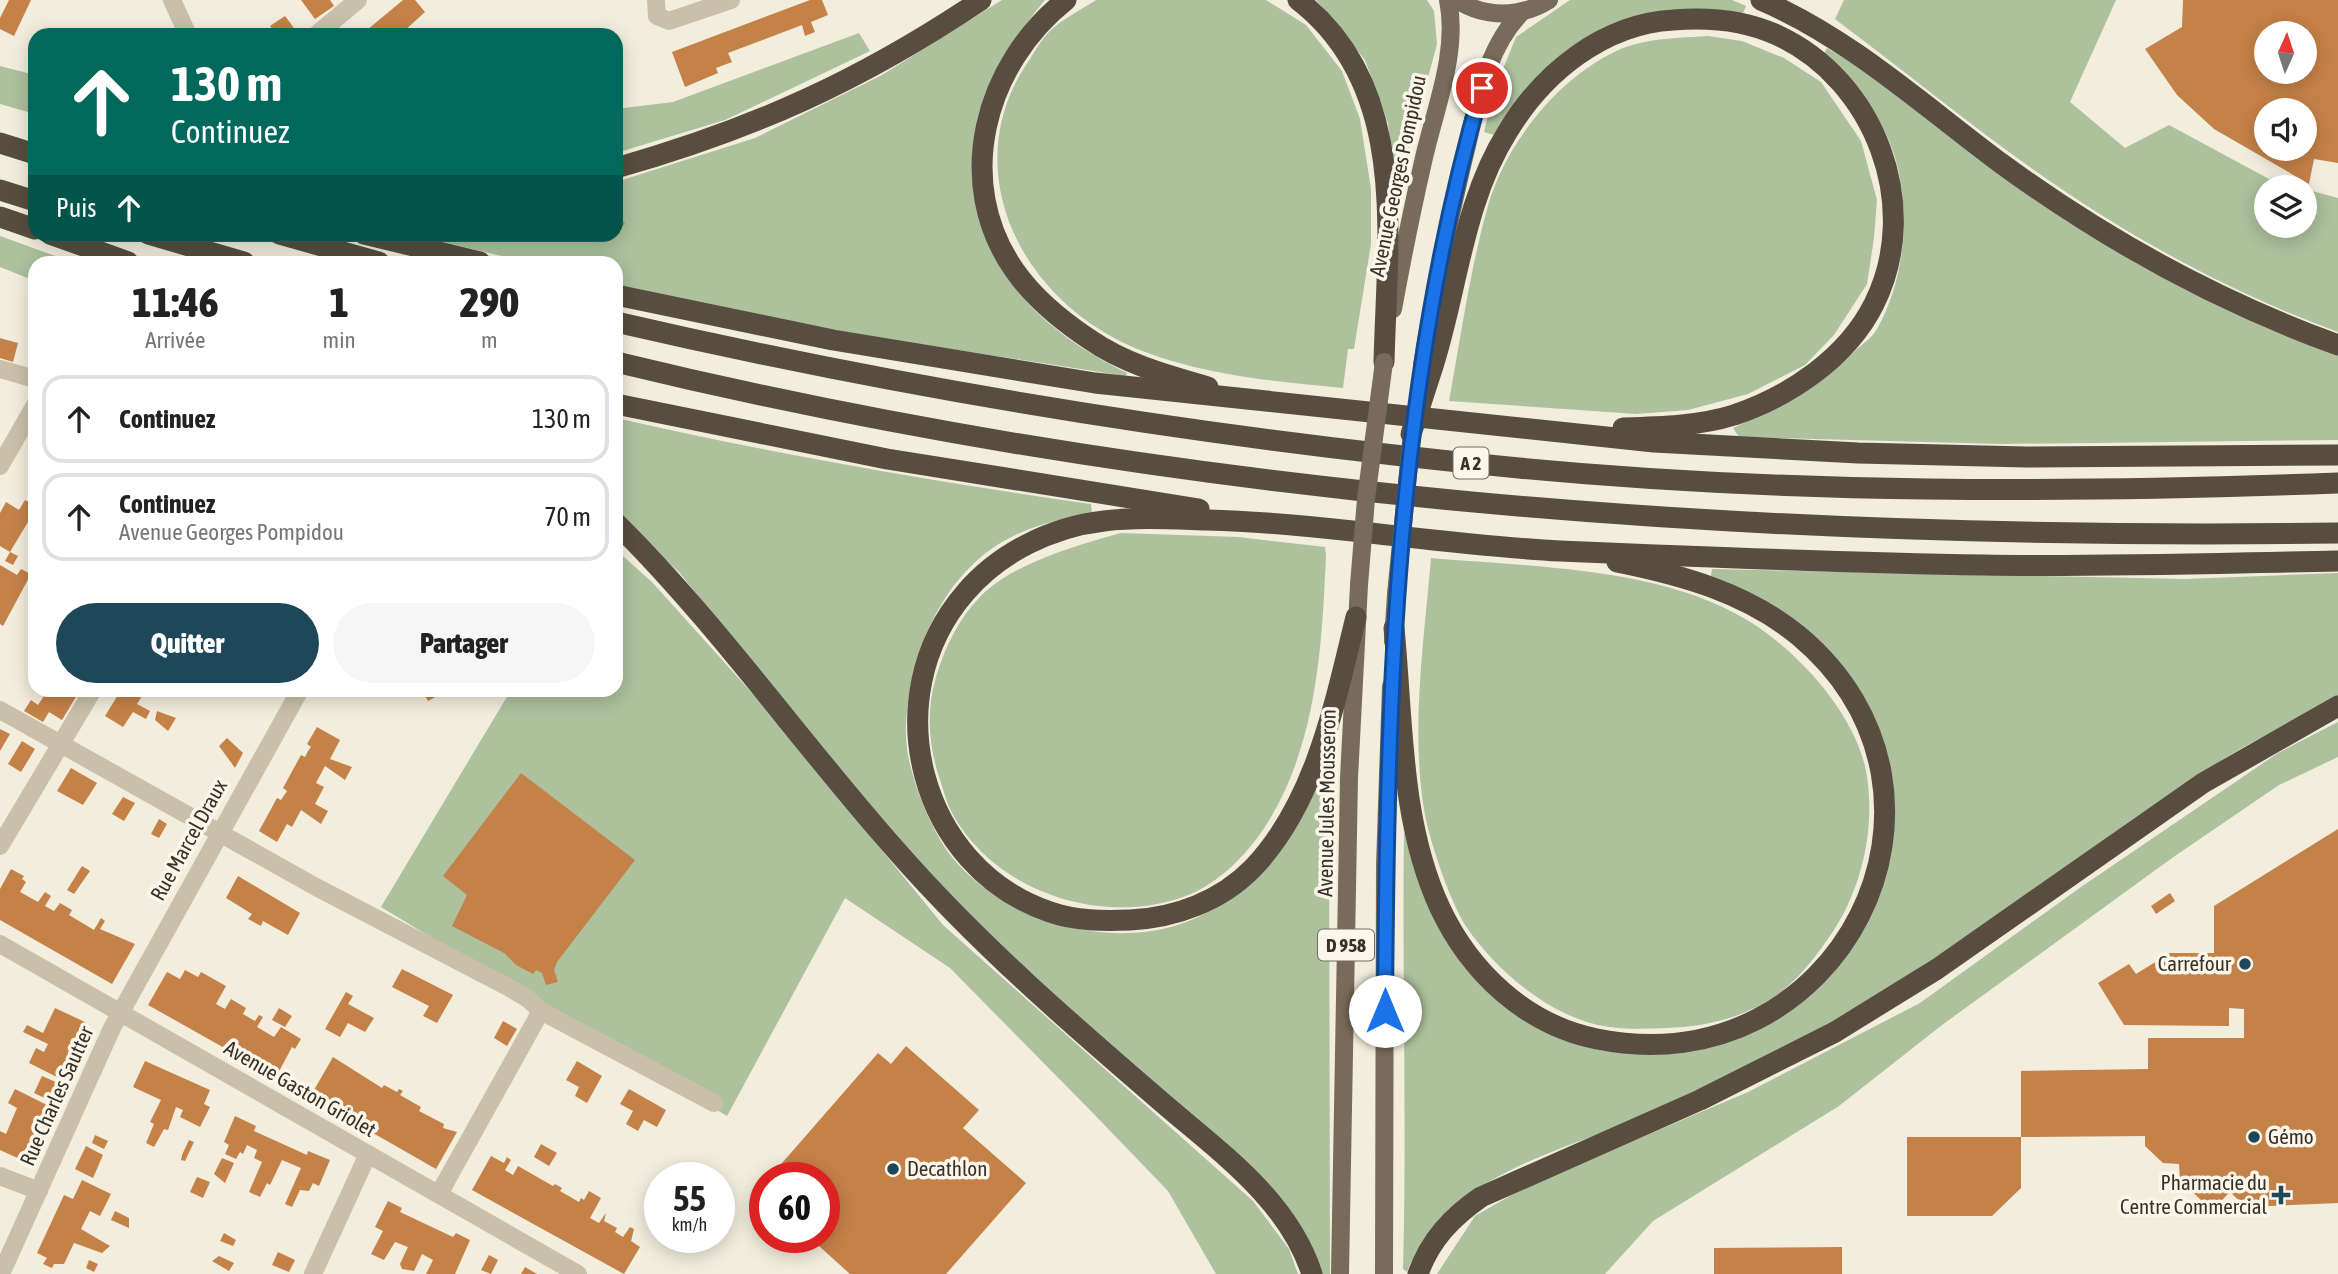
<!DOCTYPE html>
<html lang="fr">
<head>
<meta charset="utf-8">
<style>
	:root { --surface:#fff; --page:#f6f6f6; --text:#222; --muted:#767676; --line:#e0e0e0; --accent:#1e4859 }
	body { margin:0; font-family:"Asap Condensed",sans-serif; background:var(--page); color:var(--text); height:100vh; display:flex; flex-direction:column; font-size:26px; white-space:nowrap }
	* { box-sizing:border-box; margin:0 }
	p { font-size:23px; color:var(--muted) }
	.icon { flex:none; width:38px; height:38px; fill:none; stroke:currentColor; stroke-width:2; stroke-linecap:round; stroke-linejoin:round }
	.map { position:relative; flex:1; overflow:hidden }
	.sheet { position:absolute; left:28px; top:256px; width:595px; height:441px; display:flex; flex-direction:column; background:var(--surface); border-radius:21px; box-shadow:0 4px 18px #0003 }
	.sheet>* { flex:none }
	.banner { position:absolute; left:28px; top:28px; width:595px; height:214px; border-radius:21px; box-shadow:0 4px 18px #0003; background:#00695c; color:#fff; overflow:hidden }
	.needle { width:46px; rotate:3deg }
	.fabs { position:absolute; left:2254px; top:21px; display:grid; gap:14px }
	.fabs a { display:grid; place-items:center; width:63px; height:63px; border-radius:50%; background:var(--surface); box-shadow:0 4px 18px #0003; font-size:35px }
	.speed { position:absolute; left:644px; top:1162px; display:flex; gap:14px; font-size:35px; font-weight:700; text-align:center }
	.speed>* { display:grid; place-content:center; width:91px; height:91px; border-radius:50%; background:var(--surface); box-shadow:0 4px 18px #0003; line-height:1 }
	.speed small { font-size:18px; font-weight:400 }
	.speed .limit { border:10px solid #d22; background:#fff; color:#111 }
	.pin { position:absolute; display:grid; place-items:center; width:60px; height:60px; color:#fff; margin:-30px; border:4px solid #fff; border-radius:50%; box-shadow:0 2px 7px #0007 }
	.me { position:absolute; width:77px; margin:-38px; rotate:0deg; stroke-linejoin:round; filter:drop-shadow(0 0 5px #0008) }
	.turn { display:flex; align-items:center; gap:24px; height:147px; padding:0 28px; font-size:32px }
	.turn .icon { width:91px; height:91px; stroke-width:2.5 }
	.turn b { display:block; font-size:49px; line-height:60px }
	.then { display:flex; align-items:center; height:66px; padding:0 28px; background:#0003; gap:14px; font-size:26px }
	.eta { display:flex; justify-content:space-evenly; align-items:center; height:119px; text-align:center }
	.eta b { font-size:42px; font-weight:800; line-height:49px }
	.button { display:flex; gap:14px; margin-top:auto; padding:14px 28px }
	.button a { flex:1; height:80px; border-radius:42px; background:var(--accent); color:#fff; font-size:28px; font-weight:800; line-height:80px; text-align:center }
	.button a+a { background:var(--page); color:var(--text) }
	ul { padding:0; list-style:none }
	li { display:flex; align-items:center; gap:21px; height:88px; margin:0 14px 10px; padding:0 14px; border:4px solid var(--line); border-radius:21px }
	li div { flex:1 }
	li b { display:block; font-size:26px }
	li em { font-style:normal }
	.map>svg:first-child { display:block }
</style>
</head>
<body>
<div class="map">
<svg width="2338" height="1274" viewBox="0 0 2338 1274">
	<rect width="100%" height="100%" fill="#f2eddd"/>
	<g fill="#adc19d">
		<path d="M1002,0H1045C1004,49 969,111 972,178C973,198 983,221 991,239C996,252 1000,267 1008,278C1037,321 1082,351 1127,373L1126,376C956,349 783,327 616,285V262H527L414,235L616,234V182L755,138L882,75Z"/>
		<path d="M1096,0H1266L1306,25L1342,71L1360,119L1371,189V244L1354,349H1348L1343,388C1267,381 1168,372 1102,331C1007,273 962,155 1030,59C1035,51 1041,40 1048,33C1060,20 1081,10 1096,0Z"/>
		<polygon points="1316,0 1427,0 1434,11 1437,44 1396,196 1388,123 1365,60"/>
		<path d="M1570,0H1732L1746,6L1743,13C1624,0 1558,34 1494,135L1484,132L1494,91L1516,37Z"/>
		<path d="M1844,0H2116L2070,102L2125,148L2169,125L2269,179L2299,187H2266V226H2305V189L2338,198V332C2231,293 2127,236 2034,170C1966,122 1902,69 1835,19Z"/>
		<polygon points="859,33 870,51 725,120 616,153 616,109 673,102"/>
		<path d="M1708,36L1742,41L1784,58L1821,82L1861,141L1877,200L1874,238L1867,284L1834,335L1805,365L1748,394L1688,410L1636,414L1449,401C1461,336 1470,269 1488,206C1506,142 1561,74 1623,48C1649,38 1680,38 1708,36Z"/>
		<path d="M1827,48L1855,65L2068,222L2140,265L2338,354V440L2001,444L1739,437L1733,428C1778,407 1818,386 1854,352C1861,345 1872,338 1877,329C1910,271 1914,183 1881,124C1866,96 1847,75 1824,54Z"/>
		<polygon points="0,66 35,75 35,114 0,104"/>
		<polygon points="0,236 72,262 35,262 35,281 0,267"/>
		<path d="M616,418C774,454 931,481 1091,504L1092,513C1061,519 1029,526 1002,542C938,580 907,662 906,733C905,767 930,829 951,856C1000,917 1095,947 1171,927C1208,917 1247,891 1272,862C1296,834 1310,797 1325,764L1329,766L1330,1274H1321L1304,1234L1006,954L889,831L679,572L616,514Z"/>
		<path d="M1121,533L1238,537L1325,547L1326,556C1322,645 1317,739 1271,817C1252,850 1219,885 1183,897C1099,927 991,890 950,809C946,800 943,789 940,780C929,748 926,713 935,681C944,648 960,615 986,591C1019,562 1080,544 1121,533Z"/>
		<polygon points="616,550 652,582 768,711 943,925 1253,1201 1289,1249 1298,1274 1216,1274 1168,1191 1090,1110 950,968 845,898 727,1116 381,907 511,690 616,690"/>
		<path d="M1431,558C1531,567 1659,567 1747,620C1796,649 1855,713 1866,771C1876,824 1863,885 1834,930C1817,955 1799,980 1774,997C1743,1018 1703,1027 1666,1028C1644,1029 1621,1030 1598,1025C1547,1013 1497,971 1467,928C1450,902 1431,845 1425,815C1410,732 1424,641 1431,558Z"/>
		<path d="M1712,569L2185,579L2338,573V698C2304,716 2268,733 2235,752C2145,806 2061,873 1975,933C1870,1007 1755,1071 1635,1120C1554,1153 1441,1180 1407,1272L1403,1269C1407,1124 1402,978 1404,832C1418,873 1434,929 1463,962C1479,980 1508,994 1527,1009C1542,1019 1558,1036 1575,1043C1606,1056 1663,1056 1695,1049C1804,1025 1879,945 1891,834C1896,795 1891,750 1873,715C1837,647 1780,606 1711,576Z"/>
		<polygon points="2338,722 2338,757 2279,785 2172,858 1942,1025 1839,1106 1653,1221 1605,1274 1437,1274 1475,1216 1529,1185 1748,1092 1920,1003 2081,887 2278,753"/>
	</g>
	<g fill="#c58248" fill-rule="evenodd">
		<polygon points="9,0 31,0 14,36 0,29 0,18"/>
		<polygon points="301,0 330,0 334,6 315,19"/>
		<polygon points="403,0 415,0 425,12 403,32 406,35 361,35"/>
		<polygon points="810,0 822,0 828,15 811,22 815,32 805,36 802,25 728,53 732,62 716,68 718,73 685,87 672,52"/>
		<path d="M2183,0H2338V163L2314,159L2309,184L2214,129L2177,95L2145,49L2182,27ZM2266,33H2305V72H2266ZM2266,110H2305V149H2266Z"/>
		<polygon points="285,16 297,32 277,35 270,26"/>
		<polygon points="616,217 625,223 617,234 616,232"/>
		<polygon points="0,338 18,343 13,362 0,358"/>
		<polygon points="25,500 35,505 35,519 31,517 10,552 18,556 13,565 5,561 10,552 0,546 0,513 6,502 19,510"/>
		<polygon points="0,565 17,575 21,569 31,574 3,626 0,624"/>
		<polygon points="48,690 80,690 62,720 49,712 43,722 24,711 31,700 38,705"/>
		<polygon points="121,690 146,690 137,704 150,711 146,719 133,712 123,727 105,716"/>
		<polygon points="422,690 436,690 439,695 428,701"/>
		<polygon points="157,711 176,718 168,731 155,720"/>
		<polygon points="317,727 340,740 330,759 352,767 345,780 325,766 316,783 324,787 315,804 328,811 321,824 301,810 292,827 287,824 277,842 259,831 277,798 281,800 287,791 283,788 301,755 305,757 308,751 311,747 307,744"/>
		<polygon points="0,729 10,734 0,751"/>
		<polygon points="227,738 243,753 235,768 219,746"/>
		<polygon points="22,741 35,749 21,772 8,764"/>
		<polygon points="71,768 97,783 83,805 57,791"/>
		<polygon points="521,773 635,860 557,962 554,970 558,982 546,985 542,973 536,970 533,974 516,965 504,953 452,926 467,895 443,876"/>
		<polygon points="123,797 135,803 124,821 112,814"/>
		<polygon points="159,819 167,824 159,838 151,834"/>
		<polygon points="2338,829 2338,1203 2246,1207 2230,1192 2220,1202 2203,1202 2180,1180 2179,1164 2163,1163 2145,1146 2145,1136 2021,1137 2021,1071 2148,1069 2148,1038 2244,1038 2244,1009 2229,1008 2229,1026 2124,1025 2098,983 2129,964 2136,974 2170,953 2214,953 2214,906"/>
		<polygon points="82,866 90,871 74,894 67,890"/>
		<polygon points="11,869 24,876 22,879 26,882 20,892 38,902 45,892 51,896 45,906 54,911 60,903 72,910 69,915 94,930 101,918 105,921 100,929 135,944 112,984 0,920 0,889"/>
		<polygon points="238,876 300,913 288,935 263,921 261,926 248,919 252,914 226,898"/>
		<polygon points="2170,893 2175,901 2156,914 2151,906"/>
		<polygon points="402,969 453,995 437,1023 423,1016 429,1006 392,987"/>
		<polygon points="185,970 198,977 201,972 226,986 216,1004 225,1009 231,999 246,1008 243,1014 255,1021 259,1015 263,1017 257,1027 274,1037 281,1027 301,1039 295,1049 292,1047 276,1077 148,1005 167,972 180,979"/>
		<polygon points="346,992 353,996 348,1004 374,1018 365,1032 348,1023 340,1037 325,1029"/>
		<polygon points="55,1008 87,1023 61,1079 29,1063 36,1048 44,1052 48,1044 23,1032 27,1025 43,1033"/>
		<polygon points="279,1008 292,1016 285,1027 272,1020"/>
		<polygon points="503,1021 517,1029 507,1046 494,1038"/>
		<polygon points="906,1046 979,1110 963,1128 1026,1183 946,1274 850,1274 809,1237 824,1237 824,1178 769,1178 878,1053 891,1064"/>
		<polygon points="333,1057 382,1088 384,1085 397,1092 399,1089 403,1091 400,1095 421,1107 419,1111 444,1124 443,1128 457,1132 436,1169 310,1097"/>
		<polygon points="145,1061 210,1090 204,1104 210,1107 200,1127 180,1117 183,1110 176,1107 168,1130 164,1129 154,1147 146,1143 154,1124 150,1122 161,1100 133,1087"/>
		<polygon points="577,1061 602,1076 587,1103 575,1096 579,1087 566,1080"/>
		<polygon points="42,1076 58,1083 51,1101 34,1093"/>
		<polygon points="15,1089 49,1106 24,1161 0,1150 0,1131 6,1134 17,1108 8,1103"/>
		<polygon points="629,1089 666,1110 657,1127 644,1120 638,1131 626,1124 633,1111 620,1104"/>
		<polygon points="235,1116 256,1126 254,1131 307,1155 308,1151 330,1160 319,1186 313,1183 309,1191 300,1190 292,1207 285,1204 301,1168 282,1160 270,1185 267,1183 260,1197 249,1192 262,1162 254,1158 257,1150 247,1145 243,1154 240,1152 236,1159 225,1154 229,1145 224,1142"/>
		<polygon points="95,1135 108,1141 104,1149 92,1143"/>
		<polygon points="1907,1137 2021,1137 2021,1188 1992,1216 1907,1216"/>
		<polygon points="189,1140 194,1142 185,1161 181,1160 182,1155"/>
		<polygon points="541,1144 557,1153 549,1166 534,1157"/>
		<polygon points="86,1146 103,1155 93,1178 75,1169"/>
		<polygon points="491,1156 504,1163 507,1157 511,1160 505,1170 513,1175 518,1166 553,1186 555,1184 562,1188 560,1191 579,1202 581,1198 584,1200 589,1191 601,1198 590,1218 599,1223 606,1213 604,1221 617,1228 615,1232 623,1237 630,1227 634,1229 631,1241 640,1247 624,1274 472,1190"/>
		<polygon points="222,1158 234,1163 225,1183 214,1174"/>
		<polygon points="197,1177 210,1182 203,1198 190,1192"/>
		<polygon points="82,1180 111,1194 100,1216 90,1211 81,1229 110,1246 102,1253 74,1243 64,1264 54,1264 52,1268 43,1264 47,1258 37,1253 64,1195 73,1199"/>
		<polygon points="765,1182 765,1198 757,1191"/>
		<polygon points="388,1201 402,1208 400,1212 453,1237 456,1233 470,1240 455,1274 426,1274 433,1260 422,1254 414,1271 402,1269 400,1264 408,1247 395,1242 384,1260 371,1254 383,1231 375,1227"/>
		<polygon points="115,1211 129,1218 129,1228 111,1220"/>
		<polygon points="224,1233 236,1240 233,1246 220,1241"/>
		<polygon points="1842,1247 1842,1274 1714,1274 1714,1248"/>
		<polygon points="278,1252 295,1260 289,1272 272,1265"/>
		<polygon points="489,1255 498,1260 491,1274 481,1270"/>
		<polygon points="219,1256 234,1263 229,1271 212,1261"/>
		<polygon points="89,1260 98,1264 94,1272 86,1268"/>
		<polygon points="525,1267 537,1274 521,1274"/>
	</g>
	<g fill="none" stroke-linecap="round" stroke-linejoin="round">
		<g stroke="#cac0a9" stroke-width="18">
			<polyline points="172,0 188,35"/>
			<polyline points="656,0 657,16 669,21 731,0"/>
			<polyline points="316,35 358,0"/>
			<polyline points="0,369 35,379"/>
			<polyline points="0,466 35,405"/>
			<polyline points="0,710 316,887 508,987 528,999 541,1011 714,1103"/>
			<polyline points="0,846 93,690"/>
			<polyline points="0,944 578,1274"/>
			<polyline points="0,1176 39,1191"/>
			<polyline points="439,1194 541,1011"/>
			<polyline points="1,1274 112,1028 300,690"/>
			<polyline points="313,1274 368,1154"/>
		</g>
		<g stroke="#796b5a" stroke-width="18">
			<path d="M1457,0C1485,18 1520,18 1549,0"/>
			<path d="M1393,309C1402,260 1412,210 1423,162C1434,111 1459,53 1448,0"/>
			<path d="M1422,366C1433,297 1447,230 1463,162C1476,111 1484,49 1523,11"/>
			<polyline points="1393,641 1396,594"/>
			<polyline points="1340,1274 1349,778 1359,585"/>
			<polyline points="1384,1274 1385,865 1391,686"/>
		</g>
		<g stroke="#584d40" stroke-width="21">
			<path d="M1066,0C985,64 952,182 1015,271C1034,298 1062,321 1089,339C1125,364 1166,375 1208,387"/>
			<path d="M1298,0C1410,86 1387,237 1384,362"/>
			<path d="M1761,0C1850,38 1925,107 2002,164C2106,240 2217,301 2338,345"/>
			<polyline points="0,143 35,154"/>
			<path d="M616,168C754,129 862,80 981,0"/>
			<polyline points="0,190 35,201"/>
			<polyline points="0,217 35,229"/>
			<polyline points="50,234 128,262"/>
			<polyline points="148,234 244,262"/>
			<polyline points="279,234 379,262"/>
			<polyline points="364,234 480,262"/>
			<polyline points="616,295 833,340 1095,383 1654,442 1858,453 2026,457 2338,455"/>
			<path d="M616,322C914,391 1215,439 1519,468C1791,494 2066,493 2338,483"/>
			<path d="M616,362C1179,499 1760,541 2338,533"/>
			<path d="M1433,366C1458,287 1463,202 1508,131C1543,73 1603,24 1673,20C1708,17 1744,20 1777,35C1875,80 1923,206 1874,304C1847,358 1790,396 1734,415C1699,426 1660,427 1623,428"/>
			<polyline points="616,404 887,459 1199,509"/>
			<path d="M616,523C718,624 800,742 895,849C976,942 1071,1024 1164,1104C1221,1153 1288,1200 1312,1274"/>
			<path d="M1356,617C1335,702 1316,802 1253,868C1221,901 1175,918 1130,920C1103,921 1076,921 1050,912C919,868 875,697 965,593C999,553 1051,527 1104,521C1138,517 1172,519 1207,520C1325,523 1442,545 1560,551C1701,557 1842,563 1983,565C2102,567 2220,563 2338,561"/>
			<path d="M1394,628C1403,721 1400,822 1440,908C1470,972 1526,1025 1597,1039C1839,1088 1988,795 1799,636C1747,593 1682,575 1617,562"/>
			<path d="M1418,1274C1430,1240 1452,1217 1481,1197L1700,1100L1835,1032L1937,969L2203,783L2338,706"/>
		</g>
		<g stroke="#796b5a" stroke-width="18">
			<polyline points="1359,585 1366,499 1384,362"/>
			<polyline points="1396,594 1413,423"/>
		</g>
		<polyline stroke="#584d40" stroke-width="21" points="1411,434 1433,366"/>
	</g>
	<g fill="none" stroke-linecap="round" stroke-linejoin="round">
		<defs>
			<path id="route" d="M1385,1011C1387,700 1394,388 1482,88"/>
		</defs>
		<use href="#route" stroke="#114b97" stroke-width="18"/>
		<use href="#route" stroke="#1a73e8" stroke-width="12"/>
	</g>
	<g fill="#1e4859" stroke="#faf6e9" stroke-width="2.5">
		<circle cx="2245" cy="964" r="7"/>
		<circle cx="2254" cy="1137" r="7"/>
		<circle cx="893" cy="1169" r="7"/>
		<path d="M2277.5 1184.5h7v7h7v7h-7v7h-7v-7h-7v-7h7z"/>
	</g>
	<g text-anchor="middle" stroke-width="7" stroke-linejoin="round" paint-order="stroke">
		<g fill="#faf6e9" stroke="#726c63" stroke-width="2">
			<rect x="1453.5" y="447.5" width="35" height="31" rx="5"/>
			<rect x="1318" y="929.5" width="56" height="31" rx="5"/>
		</g>
		<g font-size="19" font-weight="bold" fill="#373129">
			<text x="1471" y="470">A 2</text>
			<text x="1346" y="952">D 958</text>
		</g>
		<g font-size="21" fill="#373129" stroke="#faf6e9">
			<text transform="translate(1398 176) rotate(-78)" y="7">Avenue Georges Pompidou</text>
			<text transform="translate(1327 803) rotate(-89)" y="7">Avenue Jules Mousseron</text>
			<text transform="translate(189 840) rotate(-61)" y="7">Rue Marcel Draux</text>
			<text transform="translate(300 1089) rotate(30)" y="7">Avenue Gaston Griolet</text>
			<text transform="translate(57 1096) rotate(-66)" y="7">Rue Charles Sautter</text>
		</g>
		<g font-size="21" fill="#373129" stroke="#faf6e9" text-anchor="end">
			<text x="2231" y="971">Carrefour</text>
			<text x="2268" y="1144" text-anchor="start">Gémo</text>
			<text x="907" y="1176" text-anchor="start">Decathlon</text>
			<text x="2267" y="1190">Pharmacie du<tspan x="2267" dy="24">Centre Commercial</tspan></text>
		</g>
	</g>
</svg>
<div class="fabs">
<a><svg class="needle" viewBox="-14 -14 28 28"><path d="M0-13l5 13h-10z" fill="#e53935"/><path d="M0 13l5-13h-10z" fill="#767676"/></svg></a>
<a><svg class="icon" aria-label="sound" viewBox="0 0 24 24"><path d="M4 9h4l5-4v14l-5-4H4zM17 9q2 3 0 6"/></svg></a>
<a><svg class="icon" aria-label="layers" viewBox="0 0 24 24"><path d="M12 4l9 5-9 5-9-5zM3 14l9 5 9-5"/></svg></a>
</div>
<div class="speed"><div>55<small>km/h</small></div><div class="limit">60</div></div>
<div class="pin" style="left:1482px;top:88px;background:#d93025"><svg class="icon" aria-label="arrive" viewBox="0 0 24 24"><path d="M6 21V4h12l-3 4 3 4H6"/></svg></div>
<svg class="me" style="left:1385px;top:1011px" viewBox="-20 -20 40 40"><circle r="19" fill="#fff"/><path d="M0-13L10 11 0 6-10 11z" fill="#1a73e8"/></svg>
<div class="banner">
<div class="turn"><svg class="icon" aria-label="ahead" viewBox="0 0 24 24"><path d="M12 20V5M6 11l6-6 6 6"/></svg><div><b>130 m</b>Continuez</div></div>
<div class="then">Puis<svg class="icon" aria-label="ahead" viewBox="0 0 24 24"><path d="M12 20V5M6 11l6-6 6 6"/></svg></div>
</div>
<section class="sheet">
<div class="eta">
<div><b>11:46</b><p>Arrivée</p></div>
<div><b>1</b><p>min</p></div>
<div><b>290</b><p>m</p></div>
</div>
<ul>
<li><svg class="icon" aria-label="ahead" viewBox="0 0 24 24"><path d="M12 20V5M6 11l6-6 6 6"/></svg><div><b>Continuez</b></div><em>130 m</em></li>
<li><svg class="icon" aria-label="ahead" viewBox="0 0 24 24"><path d="M12 20V5M6 11l6-6 6 6"/></svg><div><b>Continuez</b><p>Avenue Georges Pompidou</p></div><em>70 m</em></li>
</ul>
<div class="button"><a>Quitter</a><a>Partager</a></div>
</section>
</div>
</body>
</html>
